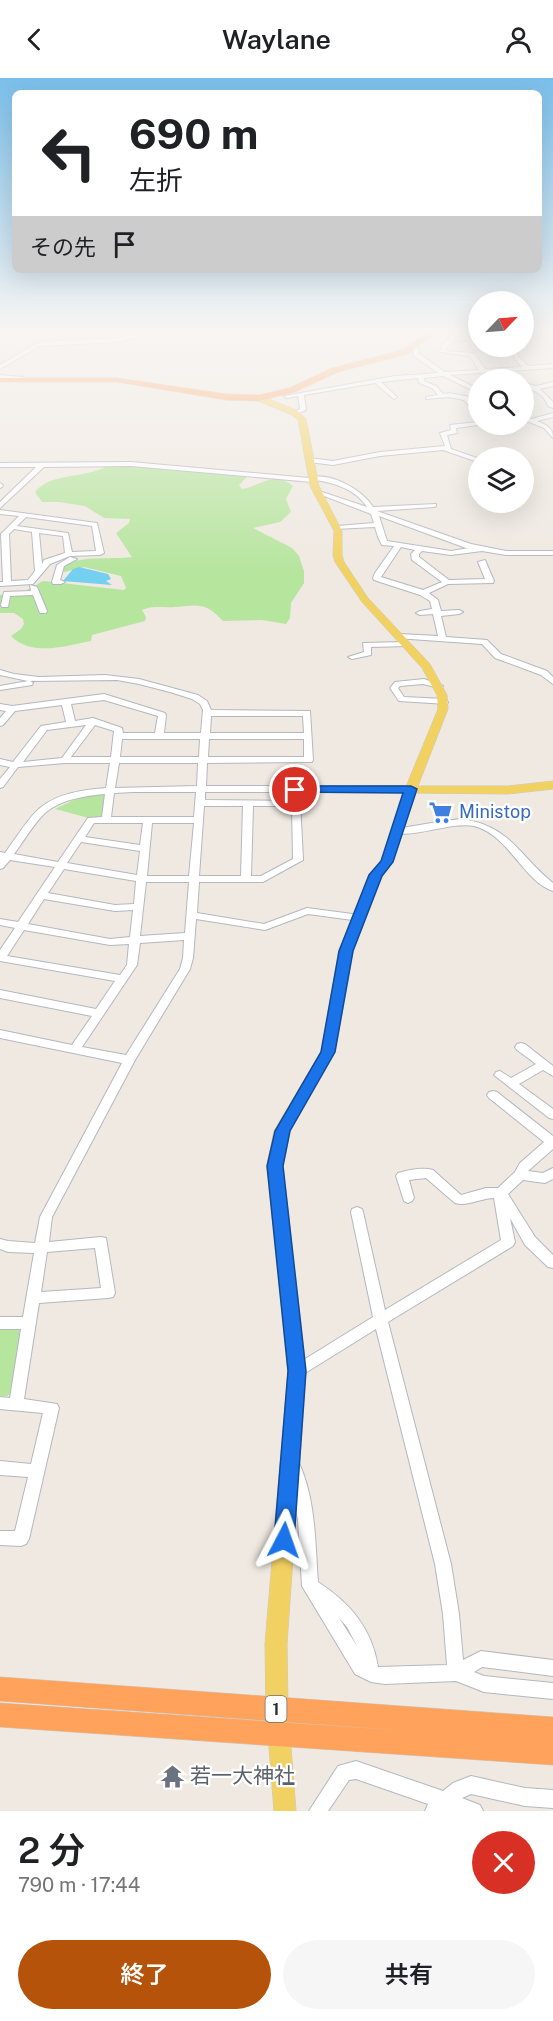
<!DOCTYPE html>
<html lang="ja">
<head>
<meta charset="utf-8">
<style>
	:root { --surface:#fff; --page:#f6f6f6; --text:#202124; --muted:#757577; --accent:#b45309 }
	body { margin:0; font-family:"Public Sans","Noto Sans JP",sans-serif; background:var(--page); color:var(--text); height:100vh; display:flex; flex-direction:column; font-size:22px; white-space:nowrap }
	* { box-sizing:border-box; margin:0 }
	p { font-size:20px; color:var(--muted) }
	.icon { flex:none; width:33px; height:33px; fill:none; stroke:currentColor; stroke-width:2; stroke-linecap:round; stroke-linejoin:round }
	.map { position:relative; height:1733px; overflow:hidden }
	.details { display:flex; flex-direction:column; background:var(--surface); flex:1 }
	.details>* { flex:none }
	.hud { position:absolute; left:12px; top:12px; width:530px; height:183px; border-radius:9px; box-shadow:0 6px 24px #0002; background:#fff; color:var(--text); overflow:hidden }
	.needle { width:39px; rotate:65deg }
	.buttons { position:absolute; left:468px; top:213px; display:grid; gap:12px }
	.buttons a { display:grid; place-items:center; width:66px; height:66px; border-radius:50%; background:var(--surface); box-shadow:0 6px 24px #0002; font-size:30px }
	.pin { position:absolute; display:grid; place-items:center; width:51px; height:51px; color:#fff; margin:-26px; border:3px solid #fff; border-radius:50%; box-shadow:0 2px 6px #0007 }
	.me { position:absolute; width:66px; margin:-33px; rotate:4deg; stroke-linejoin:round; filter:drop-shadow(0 0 4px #0008) }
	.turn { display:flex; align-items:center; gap:21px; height:126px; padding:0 18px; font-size:27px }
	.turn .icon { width:78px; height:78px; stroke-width:2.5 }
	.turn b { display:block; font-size:42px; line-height:51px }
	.then { display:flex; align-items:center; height:57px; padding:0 18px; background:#0003; gap:12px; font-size:22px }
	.round { display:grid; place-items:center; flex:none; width:63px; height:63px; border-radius:32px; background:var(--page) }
	.summary { display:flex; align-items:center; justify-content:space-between; height:102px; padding:0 18px }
	h1 { font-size:36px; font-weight:600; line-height:45px }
	.primary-button { display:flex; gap:12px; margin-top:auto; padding:12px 18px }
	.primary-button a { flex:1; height:69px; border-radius:36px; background:var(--accent); color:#fff; font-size:24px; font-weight:600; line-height:69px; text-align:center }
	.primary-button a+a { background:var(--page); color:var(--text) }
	header { display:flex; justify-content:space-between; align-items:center; height:78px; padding:0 18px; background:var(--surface); font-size:27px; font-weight:600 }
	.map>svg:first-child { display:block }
</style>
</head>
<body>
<header><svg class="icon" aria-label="back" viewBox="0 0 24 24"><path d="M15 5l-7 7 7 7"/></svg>Waylane<svg class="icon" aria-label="person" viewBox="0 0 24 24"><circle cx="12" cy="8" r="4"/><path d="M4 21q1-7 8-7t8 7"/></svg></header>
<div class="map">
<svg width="553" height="1733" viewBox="0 0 553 1733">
	<rect width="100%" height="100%" fill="#efe9e1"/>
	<g fill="#b6e59e">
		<path d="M107,388H129L247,399L239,407L242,411C262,407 274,393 293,408L286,421L291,434L280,444L253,450L292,470L299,478L304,493V505L291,525L290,540L286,546L262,542L223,543C205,524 199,527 175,529C164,530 153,527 142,532L146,539L145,543L92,557L91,563C65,568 32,579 11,558L21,551L24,546L23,541L14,535H0V517L22,515L43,503L124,512L126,510L121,498L84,489L64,494V487C85,477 109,482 132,479L116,455L129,445L130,441L104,440L85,428L59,424H42L35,414C51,394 85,401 107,388Z"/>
		<polygon points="106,715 104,738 101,741 89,740 55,731 76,721"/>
		<polygon points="19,1248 21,1252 12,1315 7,1318 0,1318 0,1249"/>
	</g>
	<polygon fill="#75cff0" points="79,489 108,496 111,501 106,503 112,507 63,503 73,491"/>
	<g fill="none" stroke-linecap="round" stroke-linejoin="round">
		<defs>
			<g id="minor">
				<polygon points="10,251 17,251 0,259 0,255"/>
				<polygon points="155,251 165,251 119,264 40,268 0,291 0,287 39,264 119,260"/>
				<polygon points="452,251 460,253 458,259 478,260 478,263 455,262 447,269 446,273 474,275 485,291 522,289 515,281 509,268 514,268 519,279 528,288 553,286 553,290 450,297 478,311 478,315 443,298 424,300 424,303 436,308 443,316 449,315 470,319 470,321 478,331 478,336 464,322 449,319 426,321 426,319 438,317 432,310 419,305 418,300 381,304 396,318 397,319 394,321 375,305 304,317 306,332 297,336 293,336 293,334 300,331 298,318 287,320 284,318 395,298 438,295 414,278 413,272 410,270 413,268 418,270 419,276 445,294 479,292 470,278 440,274 442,267 455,254"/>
				<polygon points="526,251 532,251 529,261 524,262"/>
				<polygon points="0,297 22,299 25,301 22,303 0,301"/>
				<path d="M553,304V308L540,311L553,324V330L548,328C545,318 534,311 524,309V305L536,308Z"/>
				<path d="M553,335V339L537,343C546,347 553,349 553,360L544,350L524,342V338L532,341Z"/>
				<polygon points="478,344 478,346 485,346 456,350 457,355 447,357 451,371 477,380 478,381 475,383 443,372 380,378 333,387 309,384 306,382 309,380 333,383 380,374 445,368 440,355 451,352 450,347"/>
				<path d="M131,384L309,400C329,393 362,411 373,429L436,426V428L434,429L377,433L471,466L506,473H553V477H506L482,473L451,477L422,473L419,476V479L449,502L485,501L478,484L485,482L494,503L493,505L448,506L429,515L438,522L441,533L459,532L463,534L459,536L441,538L446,559L487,562L501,576L547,593L553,599V606L541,597L495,580L482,566L396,560L395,558L399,556L438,558L433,536L420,537L416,535L420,533L432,531L430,523L420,517L374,502L373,500L375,495L394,468L382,467L378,459L375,449L335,451L334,450L337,448L374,445L371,436L314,414L319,413L367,429C355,411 335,405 315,402L312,404L131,388L44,389L0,430V424L36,389H0V385ZM379,438L466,470H469L451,473L387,463ZM401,469L415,472L411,476L412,482L442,504L423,512L381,499Z"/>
				<polygon points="0,405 3,407 2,409 0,410"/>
				<path d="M0,432L97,445L104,475L100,477L70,478L50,486L33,506L0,508V504H3L1,456L19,438L0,436ZM26,439L92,448L96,473L72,474L68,455L17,448ZM14,451L32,454L35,493L28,502L11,503L9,456ZM39,455L63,458L65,475L44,482L42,486Z"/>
				<polygon points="70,479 77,481 64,488 60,502 65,504 61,506 53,506 52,504 57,487"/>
				<polygon points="30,507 37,509 47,533 46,535 40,535 33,517 10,518 8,529 2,529 1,527 4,514 31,513"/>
				<polygon points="404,564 407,564 407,568 371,569 371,577 352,581 348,579 364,574 363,565"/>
				<path d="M0,592L14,596L39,599L105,597L139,601L198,617L207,623L211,632L310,633L313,682L312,684L207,685L206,708H411L416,711L411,714H205V722L300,723L303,782L263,804H199L197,835L264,846L307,830L360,837L365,840L360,843L308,836L265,852L196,841L193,880L190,891L135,982L52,1139L49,1164L101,1159L106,1160L115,1215L113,1219L108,1220L39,1225L24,1321L57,1326L59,1330L29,1461L26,1466L21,1468L0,1467V1453H15L28,1399L0,1397V1383L31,1386L43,1335L0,1331V1319L10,1320L21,1251H0V1239H23L34,1175L8,1174L0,1171V1161L8,1163L35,1165L40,1139L122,985L0,960V952L72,967L92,938L0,920V912L96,931L115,903L0,883V872L15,850L0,847V841L18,844L55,789L10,782L3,790L0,791V774L5,775C14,763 28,740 40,730C58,715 83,712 106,710L110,685H65L18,689L3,709L0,710V701L10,689L0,687V681L13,684L41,648L66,644L62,627L15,633L3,647L0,648V640L6,633L0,632V626L12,628L104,616L165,635L166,637L164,655H201L203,632L200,626L192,621L170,614L139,606L117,602L30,603L33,605L32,607L0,612V608L28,603L0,597ZM104,622L158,638L155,655H123L122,650L93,640L75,643L71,626ZM211,638H303L304,655H210ZM86,647L62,680L23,684L47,652ZM95,647L114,653L111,679H71ZM122,661H200L199,679H120ZM209,661H304V679H208ZM119,685H198L197,708L115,710ZM133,714H196L194,739H111L114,715ZM105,716L102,739L88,740L58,784L14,776C23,764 35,744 46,734C63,721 84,718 105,716ZM204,728H243L241,798H199ZM253,728H292L293,781L261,798H251ZM94,745H143L140,767L85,759ZM152,745H194L189,798H147ZM81,764L140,773L137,797L67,785ZM64,791L136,803L134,826L115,827L48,815ZM146,804H189L185,855L140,858ZM44,821L115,833L133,832L130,859L110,861L28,846ZM24,852L110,867L129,866L127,887L120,897L7,878ZM184,862L183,880L180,891L126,977L82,969L137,887L140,865ZM95,1170L101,1210L41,1214L47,1174Z"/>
				<polygon points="424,601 443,608 439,610 423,606 400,608 398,610 404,619 444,621 448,624 447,626 399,623 390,610 395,604"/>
				<path d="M461,741C510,747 519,778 553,805V813C523,803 509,757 474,748C452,743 405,763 391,753C396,750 451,742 461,741Z"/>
				<polygon points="521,965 525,966 553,988 553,998 543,992 519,1006 553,1031 553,1041 549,1040 494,997 496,994 500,993 511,1000 536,986 517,972 515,969 517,966"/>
				<path d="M493,1013L497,1014L553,1058V1071L528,1093L543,1095L553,1090V1101L545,1105L523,1102L508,1116L535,1159L553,1177V1190L548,1189L525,1167L510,1140L515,1164L513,1168L388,1244L451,1486L459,1536L463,1582L481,1573L553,1582V1598L482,1589L474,1594L484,1598L553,1605V1621L484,1614L456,1603L385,1606L371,1604L355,1596L302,1508L298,1442L291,1403L287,1390L289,1385L294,1383L299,1385C316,1422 315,1465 318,1504C350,1525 372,1550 378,1589L447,1587L443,1536L435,1486L376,1251L302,1297L297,1299L292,1297L290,1293L292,1289L373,1239L351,1134L352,1131L357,1129L362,1131L363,1134L385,1232L501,1162L494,1120C481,1120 467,1129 455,1125L426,1100L409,1102L414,1120L412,1123L408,1125L404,1123L396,1098L398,1095C408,1092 423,1089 433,1092L461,1117L486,1110H498L515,1094L520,1085L544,1064L489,1020L487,1017L489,1014ZM339,1540L347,1549L357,1568Z"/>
				<polygon points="356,1683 443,1713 453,1705 471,1698 525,1710 553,1712 553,1730 525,1728 471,1716 462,1720 480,1727 483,1733 425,1733 428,1726 356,1701 349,1702 328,1733 309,1733 338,1688"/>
			</g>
			<polygon id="major" points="256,318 262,318 298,333 306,341 319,408 342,453 342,477 344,484 368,520 430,586 447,617 448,631 418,708 508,708 553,703 553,711 508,716 416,715 393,784 382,798 353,873 335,974 290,1053 283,1087 306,1293 287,1566 288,1631 296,1733 274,1733 266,1631 265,1566 288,1293 267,1087 274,1053 321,974 339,873 370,797 381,783 405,711 438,631 437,617 422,590 362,524 335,484 333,477 334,453 310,408 298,342 292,337 256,322"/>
			<g id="highway">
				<polygon points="432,251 441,251 408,276 338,294 295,314 259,323 226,322 117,304 0,304 0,300 117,300 226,316 259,317 289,310 332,290 402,272"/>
				<polygon points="0,1599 553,1639 553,1687 0,1649 0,1625 409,1653 0,1623"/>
			</g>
		</defs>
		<use href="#minor" stroke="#b4b7c1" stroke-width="2"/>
		<use href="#major" stroke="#c9c9c9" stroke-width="1"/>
		<use href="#highway" stroke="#c9c9c9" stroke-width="1"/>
		<use href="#minor" fill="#fff" fill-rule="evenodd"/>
		<use href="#major" fill="#f2d163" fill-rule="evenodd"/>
		<use href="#highway" fill="#ffa35c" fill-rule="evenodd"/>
	</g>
	<linearGradient id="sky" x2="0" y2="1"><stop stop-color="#7abfeb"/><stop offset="0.51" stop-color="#f8f5f2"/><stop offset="1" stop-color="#f8f5f2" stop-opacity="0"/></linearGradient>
	<rect width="553" height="494" fill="url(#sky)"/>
	<polygon fill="#1a73e8" stroke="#114b97" stroke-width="1.5" points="295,708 411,708 417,711 393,784 382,798 353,873 335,974 290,1053 283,1088 306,1293 294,1462 291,1469 284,1471 277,1469 274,1462 288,1293 267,1088 275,1053 321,974 339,873 369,797 381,783 403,715 291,714 289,712"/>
	<defs>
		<symbol id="supermarket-bare" viewBox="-9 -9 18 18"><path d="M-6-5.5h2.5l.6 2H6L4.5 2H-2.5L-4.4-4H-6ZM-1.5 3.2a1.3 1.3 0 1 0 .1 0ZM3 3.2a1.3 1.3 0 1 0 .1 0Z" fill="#3f7fe0" stroke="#fff" stroke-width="2.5" paint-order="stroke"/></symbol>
		<symbol id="temple-bare" viewBox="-9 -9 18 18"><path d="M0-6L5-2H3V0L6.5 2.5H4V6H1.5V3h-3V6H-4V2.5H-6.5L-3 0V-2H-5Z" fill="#6b7280" stroke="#fff" stroke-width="2.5" paint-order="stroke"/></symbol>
	</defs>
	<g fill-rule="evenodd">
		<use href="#supermarket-bare" x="424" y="718" width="33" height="33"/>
		<use href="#temple-bare" x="156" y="1682" width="33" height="33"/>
	</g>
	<g text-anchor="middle" stroke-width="4.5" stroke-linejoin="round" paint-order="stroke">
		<rect fill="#fff" stroke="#6d6d6d" stroke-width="1.5" x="265.5" y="1618" width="21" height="26" rx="4.5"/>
		<g font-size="16" font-weight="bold" fill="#2e2e2e">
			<text x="276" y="1637">1</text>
		</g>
		<g font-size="18" fill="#366cbe" stroke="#fff" text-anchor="start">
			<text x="459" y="740">Ministop</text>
		</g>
		<g font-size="21" fill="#5b616d" stroke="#fff" text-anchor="start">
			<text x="190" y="1705">若一大神社</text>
		</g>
	</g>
</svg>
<div class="buttons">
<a><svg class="needle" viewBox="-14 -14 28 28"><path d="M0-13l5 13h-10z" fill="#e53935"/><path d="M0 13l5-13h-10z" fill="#757577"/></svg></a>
<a><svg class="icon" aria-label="search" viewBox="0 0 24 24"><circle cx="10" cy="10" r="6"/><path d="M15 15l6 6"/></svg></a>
<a><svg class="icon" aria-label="layers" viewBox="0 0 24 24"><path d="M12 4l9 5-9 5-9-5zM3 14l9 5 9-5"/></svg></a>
</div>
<div class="pin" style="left:295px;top:712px;background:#d93025"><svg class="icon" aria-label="arrive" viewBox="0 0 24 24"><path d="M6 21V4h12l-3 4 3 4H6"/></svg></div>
<svg class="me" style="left:284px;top:1462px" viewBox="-20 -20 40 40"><path d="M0-17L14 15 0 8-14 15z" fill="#1a73e8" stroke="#fff" stroke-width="4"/></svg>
<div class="hud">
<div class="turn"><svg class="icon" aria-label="left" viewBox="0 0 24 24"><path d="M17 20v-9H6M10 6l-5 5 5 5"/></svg><div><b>690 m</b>左折</div></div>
<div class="then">その先<svg class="icon" aria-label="arrive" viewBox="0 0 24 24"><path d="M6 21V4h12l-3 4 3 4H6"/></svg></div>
</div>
</div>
<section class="details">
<div class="summary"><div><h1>2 分</h1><p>790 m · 17:44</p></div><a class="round" style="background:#d93025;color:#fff"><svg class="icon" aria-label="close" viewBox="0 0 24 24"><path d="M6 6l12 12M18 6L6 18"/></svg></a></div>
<div class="primary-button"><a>終了</a><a>共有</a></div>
</section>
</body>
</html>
